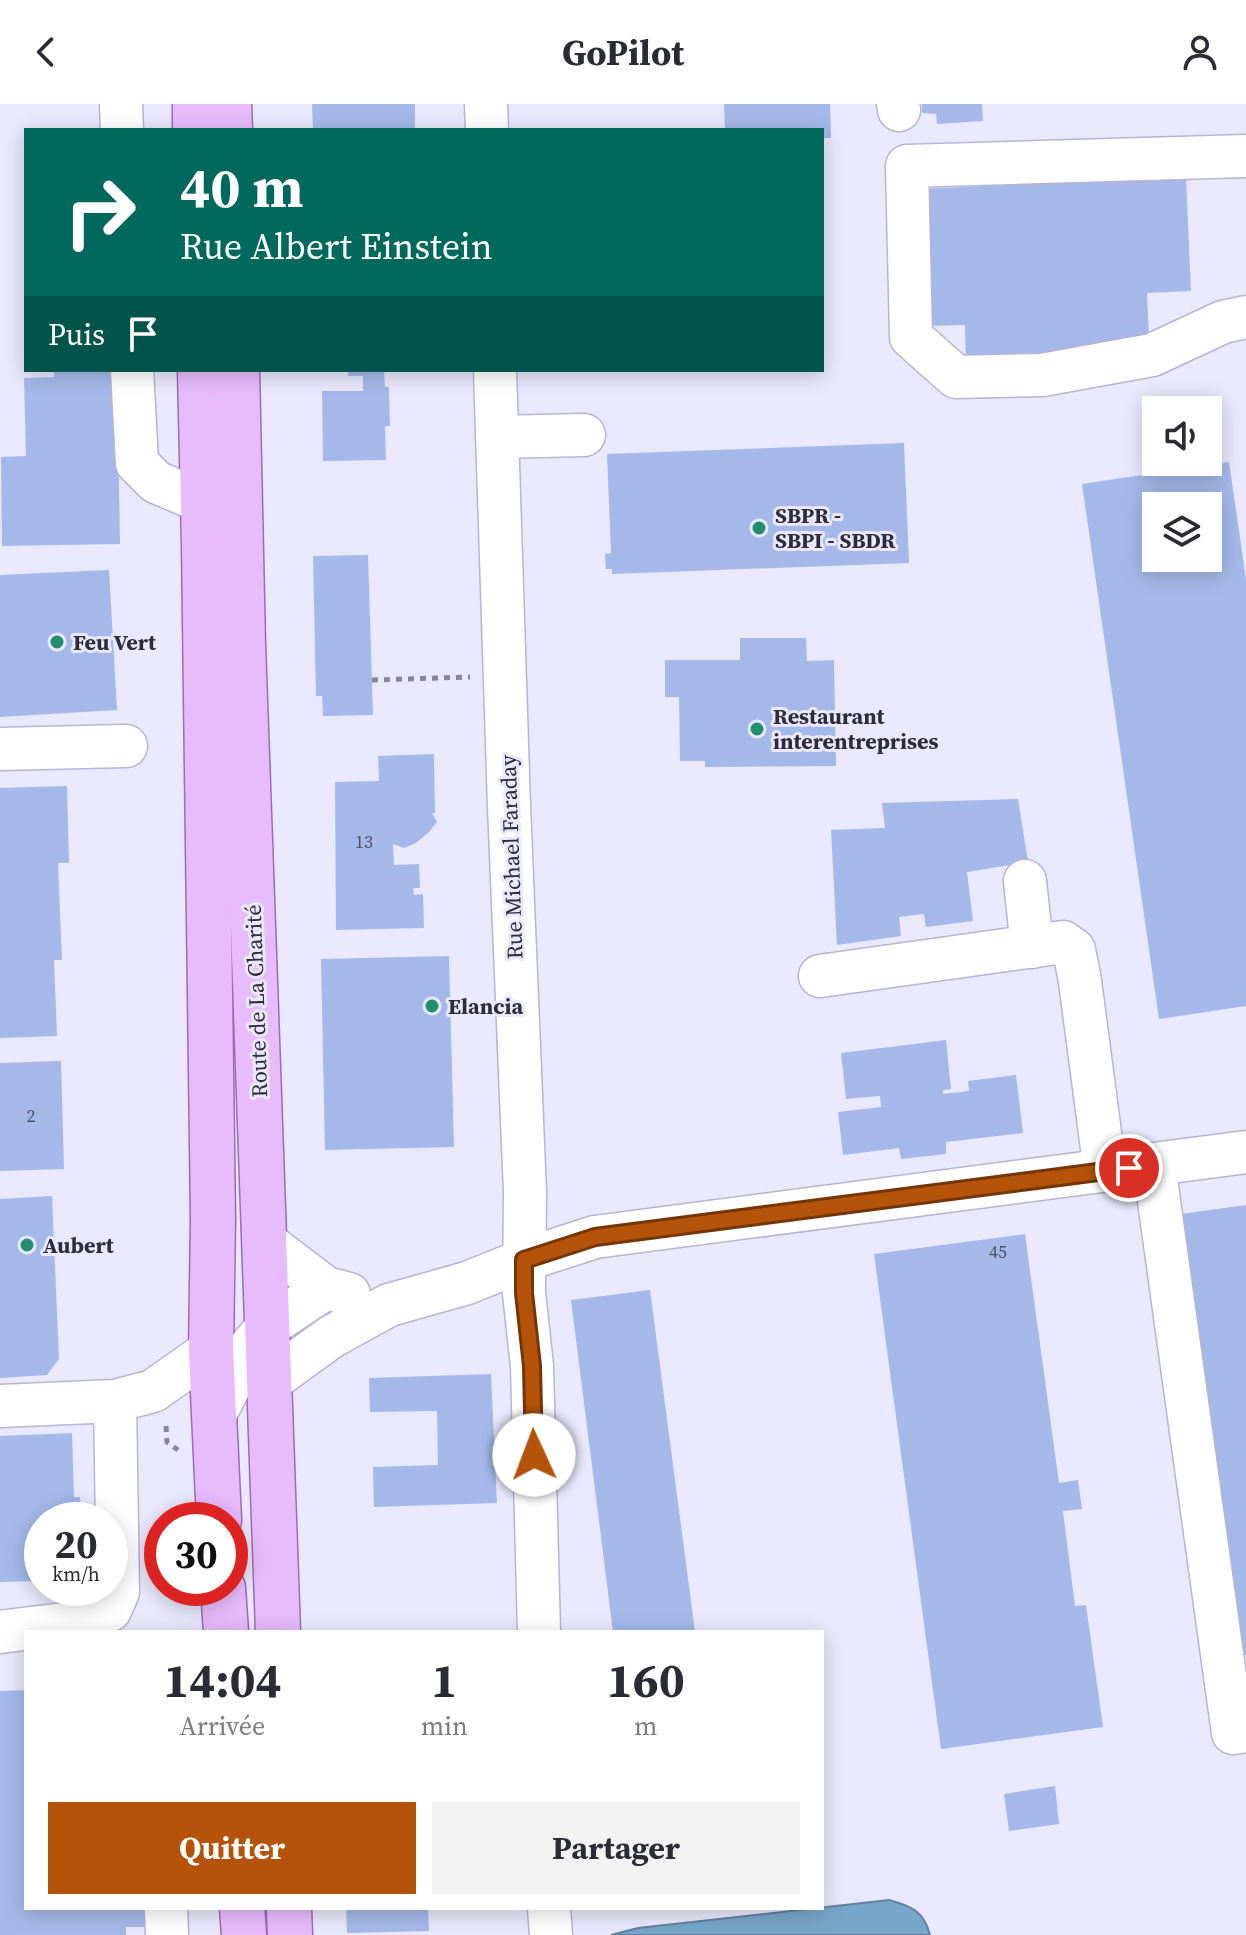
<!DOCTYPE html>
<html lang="fr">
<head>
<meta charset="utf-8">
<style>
	:root { --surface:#fff; --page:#f2f2f3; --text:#2b2b33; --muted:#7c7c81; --accent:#b45309 }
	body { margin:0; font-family:"Source Serif 4",serif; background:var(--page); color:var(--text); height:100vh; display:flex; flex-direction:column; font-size:30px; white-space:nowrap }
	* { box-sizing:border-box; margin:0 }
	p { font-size:26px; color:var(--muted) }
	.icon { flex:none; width:44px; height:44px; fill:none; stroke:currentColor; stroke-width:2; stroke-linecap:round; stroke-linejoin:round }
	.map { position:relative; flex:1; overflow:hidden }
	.side { position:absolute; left:24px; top:1526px; width:800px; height:280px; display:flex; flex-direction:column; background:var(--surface); border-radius:0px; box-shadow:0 4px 20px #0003 }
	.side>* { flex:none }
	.guide { position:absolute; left:24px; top:24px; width:800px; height:244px; border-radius:0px; box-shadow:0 4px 20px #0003; background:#00695c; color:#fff; overflow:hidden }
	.controls { position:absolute; left:1142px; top:292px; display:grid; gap:16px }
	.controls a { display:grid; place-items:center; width:80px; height:80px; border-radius:0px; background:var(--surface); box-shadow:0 4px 20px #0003; font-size:40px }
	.speed { position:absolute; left:24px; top:1398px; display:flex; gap:16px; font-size:40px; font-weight:700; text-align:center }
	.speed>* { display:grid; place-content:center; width:104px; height:104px; border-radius:50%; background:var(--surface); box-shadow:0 4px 20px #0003; line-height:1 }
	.speed small { font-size:20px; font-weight:400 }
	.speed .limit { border:12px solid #d22; background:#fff; color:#111 }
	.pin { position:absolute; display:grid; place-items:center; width:68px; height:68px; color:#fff; margin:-34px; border:4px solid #fff; border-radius:50%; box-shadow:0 2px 8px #0007 }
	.me { position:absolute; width:88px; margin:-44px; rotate:358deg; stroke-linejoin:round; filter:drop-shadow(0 0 6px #0008) }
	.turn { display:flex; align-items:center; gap:28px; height:168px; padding:0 24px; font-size:36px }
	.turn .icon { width:104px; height:104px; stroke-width:2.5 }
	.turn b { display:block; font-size:56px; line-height:68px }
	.then { display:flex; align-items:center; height:76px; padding:0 24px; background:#0003; gap:16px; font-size:30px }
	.eta { display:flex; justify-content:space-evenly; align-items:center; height:136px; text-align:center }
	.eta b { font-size:48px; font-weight:700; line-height:56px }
	.primary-button { display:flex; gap:16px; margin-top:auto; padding:16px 24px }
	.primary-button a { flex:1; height:92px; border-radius:0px; background:var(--accent); color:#fff; font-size:32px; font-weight:700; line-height:92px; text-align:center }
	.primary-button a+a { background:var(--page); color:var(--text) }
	header { display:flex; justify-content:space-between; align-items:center; height:104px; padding:0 24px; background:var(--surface); font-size:36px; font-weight:700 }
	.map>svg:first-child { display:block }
</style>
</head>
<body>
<header><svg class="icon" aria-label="back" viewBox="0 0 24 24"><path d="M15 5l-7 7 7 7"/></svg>GoPilot<svg class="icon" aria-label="person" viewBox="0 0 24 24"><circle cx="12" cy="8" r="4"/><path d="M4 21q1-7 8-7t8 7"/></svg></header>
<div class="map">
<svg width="1246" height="1831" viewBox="0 0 1246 1831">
	<rect width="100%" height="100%" fill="#e9e8fc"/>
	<path fill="#77a6ca" stroke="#61819e" stroke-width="2" d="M889,1796C911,1802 924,1807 930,1831H611L638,1824Z"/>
	<g fill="#a4b9ea" fill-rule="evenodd">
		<polygon points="312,0 415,0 415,26 313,26"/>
		<polygon points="724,0 830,0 831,34 822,34 822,26 725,26"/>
		<polygon points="922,0 982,0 983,17 937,20 936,10 922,9"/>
		<polygon points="1186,73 1191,187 1147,189 1149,234 1029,257 966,259 965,221 927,222 921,85"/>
		<polygon points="54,266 117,266 120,440 2,442 1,353 26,352 24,274 54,273"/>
		<polygon points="348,266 384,266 385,283 389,283 390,322 385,322 386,356 323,357 322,287 363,287 363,272 348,272"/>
		<polygon points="904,339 909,459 612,470 612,465 606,465 605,450 611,449 607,350"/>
		<path d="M1229,358L1246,475V902L1159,915L1082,380ZM1156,402H1208V454H1156Z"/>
		<polygon points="368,451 373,611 323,612 322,592 316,592 313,452"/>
		<polygon points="109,466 117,606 0,613 0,471"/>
		<polygon points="740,534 806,534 807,557 834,556 836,662 705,663 705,657 680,657 679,593 665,593 665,556 740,556"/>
		<polygon points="434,650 435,709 432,709 437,718 429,728 416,739 404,744 393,740 394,761 419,760 420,784 413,784 414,791 423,790 424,824 336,826 335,678 379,677 378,652"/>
		<polygon points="67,682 69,759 58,759 62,856 54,856 57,932 0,934 0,684"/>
		<polygon points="1018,695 1028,758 967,768 973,817 926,823 924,810 899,813 901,832 837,841 831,726 885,724 882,699"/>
		<polygon points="449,852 454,1043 325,1046 321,855"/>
		<polygon points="946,936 951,985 943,986 943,990 969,987 968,977 1016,971 1023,1029 946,1038 946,1050 901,1055 899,1044 843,1051 838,1008 881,1003 880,992 846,995 841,949"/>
		<polygon points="61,957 64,1065 0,1067 0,959"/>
		<polygon points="52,1092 59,1255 47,1271 0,1274 0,1095"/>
		<polygon points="1246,1101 1246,1551 1244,1551 1181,1110"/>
		<polygon points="1025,1130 1059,1379 1078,1376 1082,1405 1063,1407 1075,1502 1086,1501 1103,1623 941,1645 874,1150"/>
		<polygon points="650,1186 695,1528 613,1528 571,1196"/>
		<polygon points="491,1270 497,1399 374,1403 373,1363 438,1361 437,1307 370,1308 369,1274"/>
		<polygon points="72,1329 74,1393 80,1393 81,1409 93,1408 93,1416 42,1416 42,1477 0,1478 0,1332"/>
		<polygon points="26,1586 26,1804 147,1804 147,1823 126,1823 126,1831 0,1831 0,1587"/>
		<polygon points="1055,1682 1059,1720 1009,1727 1004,1690"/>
		<polygon points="346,1804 428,1804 429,1827 347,1829"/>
	</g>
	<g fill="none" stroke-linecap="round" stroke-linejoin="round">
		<defs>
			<g id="minor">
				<polyline points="121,0 122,26"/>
				<polyline points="486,0 487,26"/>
				<polyline points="898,0 899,6"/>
				<polyline points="1246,52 907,62 911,233 956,273 1042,271 1152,251 1223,218 1246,213"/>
				<polyline points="132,266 137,359 156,378 203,398"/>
				<polyline points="495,266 509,702 525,1088 524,1189 532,1262 539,1528"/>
				<polyline points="497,333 584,331"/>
				<polyline points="0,645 126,642"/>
				<polyline points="1025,777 1032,843"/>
				<polyline points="820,872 1063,838 1074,846 1080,877 1105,1067"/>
				<polyline points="1154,1061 1233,1629 1246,1627"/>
				<polyline points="264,1137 326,1184 349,1190"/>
				<polyline points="269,1278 331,1233 389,1201 467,1179 524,1156 595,1133 1246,1048"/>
				<polyline points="0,1302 115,1297 153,1287 211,1246"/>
				<polyline points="214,1312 251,1242 267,1223 326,1184"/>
				<polyline points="0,1528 80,1518 110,1506 118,1488 115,1297"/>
				<polyline points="166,1804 167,1831"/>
				<polyline points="549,1804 551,1831"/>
			</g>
			<g id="major">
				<polyline points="195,0 195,26"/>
				<polyline points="229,0 230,26"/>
				<polyline points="200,266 204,441 213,1115 211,1246 219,1416"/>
				<polyline points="237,266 243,540 278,1528"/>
				<polyline points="223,1484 226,1528"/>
				<polyline points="242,1804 244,1831"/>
				<polyline points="289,1804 290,1831"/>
			</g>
		</defs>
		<use href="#minor" stroke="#b7b4d3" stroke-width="45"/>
		<use href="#major" stroke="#9c6bb6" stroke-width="47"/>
		<g stroke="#878596" stroke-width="5" stroke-dasharray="6 6" stroke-linecap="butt">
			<polyline points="372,576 470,573"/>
			<polyline points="166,1322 167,1338 178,1346"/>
		</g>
		<use href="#minor" stroke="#fff" stroke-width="42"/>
		<use href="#major" stroke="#e8bbfc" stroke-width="44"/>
	</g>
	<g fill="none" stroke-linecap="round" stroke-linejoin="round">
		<defs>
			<polyline id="route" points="534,1351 532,1262 524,1189 524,1156 595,1133 1129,1064"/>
		</defs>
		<use href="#route" stroke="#753606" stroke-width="20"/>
		<use href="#route" stroke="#b45309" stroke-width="14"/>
	</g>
	<g fill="#218f6f" stroke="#e9e8fc" stroke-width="3">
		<circle cx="759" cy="424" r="8"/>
		<circle cx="57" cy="538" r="8"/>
		<circle cx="757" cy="625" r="8"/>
		<circle cx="432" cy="902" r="8"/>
		<circle cx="27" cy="1141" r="8"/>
	</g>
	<g text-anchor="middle" stroke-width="6" stroke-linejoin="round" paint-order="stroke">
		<g font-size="18" fill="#4c4f65">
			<text x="364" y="744">13</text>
			<text x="31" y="1018">2</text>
			<text x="998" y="1154">45</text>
		</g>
		<g font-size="22" font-weight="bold" fill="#2e2c39" stroke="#e9e8fc" text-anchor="start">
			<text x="775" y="419">SBPR -<tspan x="775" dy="25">SBPI - SBDR</tspan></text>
			<text x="73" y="546">Feu Vert</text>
			<text x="773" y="620">Restaurant<tspan x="773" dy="25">interentreprises</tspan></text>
			<text x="448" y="910">Elancia</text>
			<text x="43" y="1149">Aubert</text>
		</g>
		<g font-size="22" fill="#2e2c39" stroke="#e9e8fc">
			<text transform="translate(511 753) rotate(-92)" y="8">Rue Michael Faraday</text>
			<text transform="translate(256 897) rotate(-92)" y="8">Route de La Charité</text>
		</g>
	</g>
</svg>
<div class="controls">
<a><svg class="icon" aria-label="sound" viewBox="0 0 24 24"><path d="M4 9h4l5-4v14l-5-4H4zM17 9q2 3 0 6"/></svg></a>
<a><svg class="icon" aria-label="layers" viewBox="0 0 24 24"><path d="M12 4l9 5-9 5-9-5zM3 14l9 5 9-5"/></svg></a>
</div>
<div class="speed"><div>20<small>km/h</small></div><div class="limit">30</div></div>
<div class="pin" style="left:1129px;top:1064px;background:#d93025"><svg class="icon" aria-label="arrive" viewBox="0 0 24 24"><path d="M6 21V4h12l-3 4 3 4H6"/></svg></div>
<svg class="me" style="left:534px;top:1351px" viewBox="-20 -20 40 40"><circle r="19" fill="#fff"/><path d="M0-13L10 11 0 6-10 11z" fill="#b45309"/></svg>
<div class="guide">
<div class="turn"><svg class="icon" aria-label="right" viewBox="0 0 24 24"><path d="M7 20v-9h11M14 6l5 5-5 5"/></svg><div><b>40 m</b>Rue Albert Einstein</div></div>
<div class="then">Puis<svg class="icon" aria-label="arrive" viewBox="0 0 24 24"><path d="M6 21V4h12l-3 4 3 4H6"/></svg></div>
</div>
<section class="side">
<div class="eta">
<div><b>14:04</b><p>Arrivée</p></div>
<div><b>1</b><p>min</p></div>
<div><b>160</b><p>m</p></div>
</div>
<div class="primary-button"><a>Quitter</a><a>Partager</a></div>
</section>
</div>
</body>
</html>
